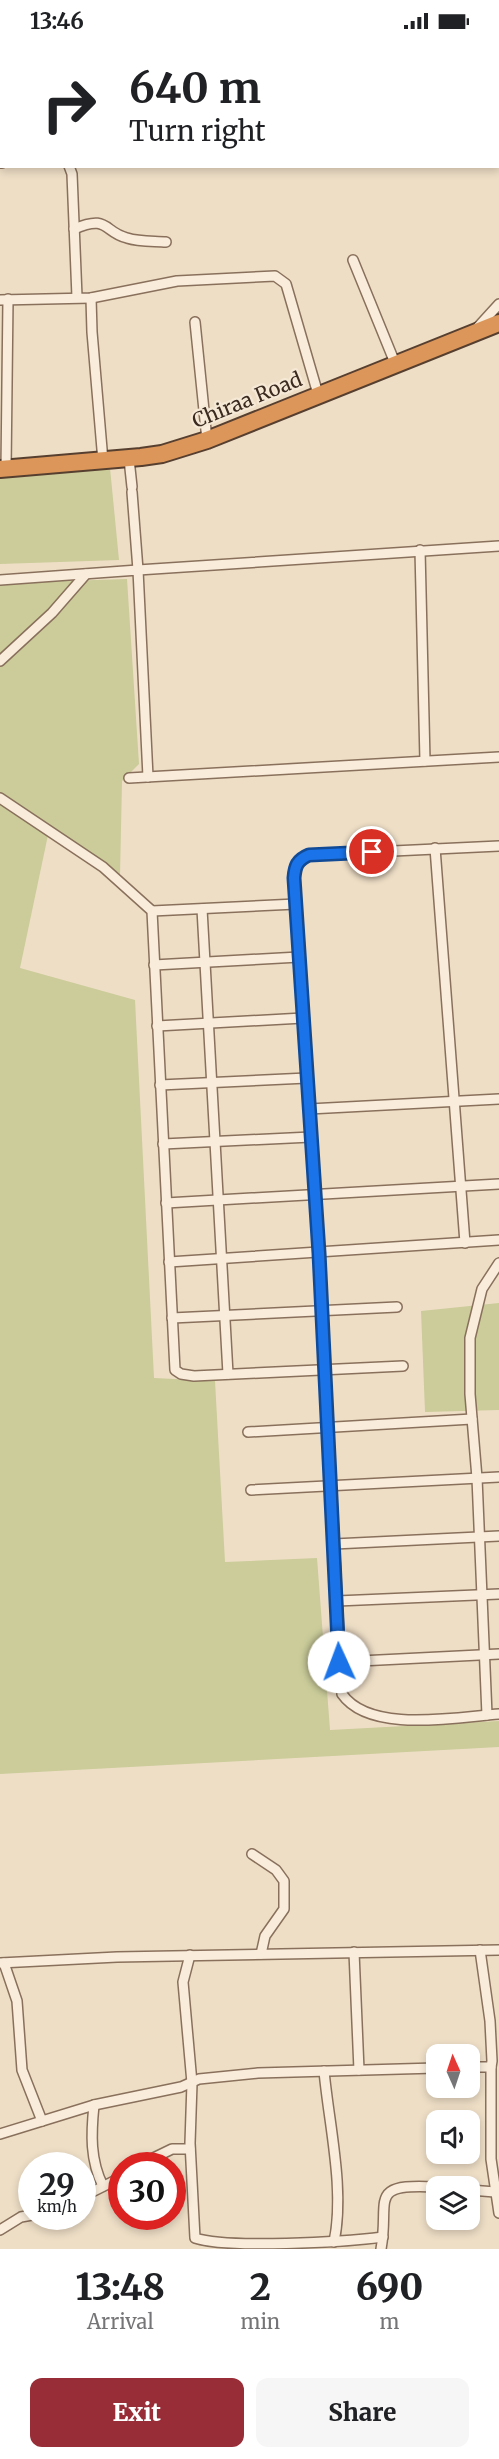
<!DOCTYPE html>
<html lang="en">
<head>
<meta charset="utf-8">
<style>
	:root { --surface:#fff; --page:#f6f6f6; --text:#202124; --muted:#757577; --accent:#982c37 }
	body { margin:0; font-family:Merriweather,serif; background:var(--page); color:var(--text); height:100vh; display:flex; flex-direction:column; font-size:22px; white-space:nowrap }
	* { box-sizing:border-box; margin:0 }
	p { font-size:20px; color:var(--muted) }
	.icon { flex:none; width:33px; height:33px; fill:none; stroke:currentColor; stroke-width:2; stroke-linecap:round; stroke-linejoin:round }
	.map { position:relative; height:2207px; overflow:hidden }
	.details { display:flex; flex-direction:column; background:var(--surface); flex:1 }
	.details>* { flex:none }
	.hud { position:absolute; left:0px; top:0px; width:500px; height:126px; box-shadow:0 3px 9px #0003; background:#fff; color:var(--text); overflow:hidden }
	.needle { width:39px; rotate:357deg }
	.controls { position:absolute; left:426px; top:2002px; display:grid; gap:12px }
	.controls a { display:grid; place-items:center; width:54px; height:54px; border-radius:12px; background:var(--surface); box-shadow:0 3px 9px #0003; font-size:30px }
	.speed { position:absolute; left:18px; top:2110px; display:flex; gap:12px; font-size:30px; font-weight:700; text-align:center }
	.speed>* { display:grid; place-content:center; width:78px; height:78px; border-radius:50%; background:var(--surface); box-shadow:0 3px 9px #0003; line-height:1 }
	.speed small { font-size:15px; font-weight:400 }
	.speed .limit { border:9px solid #d22; background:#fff; color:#111 }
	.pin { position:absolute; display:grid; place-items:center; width:51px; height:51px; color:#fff; margin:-26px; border:3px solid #fff; border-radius:50%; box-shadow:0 2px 6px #0007 }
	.me { position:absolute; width:66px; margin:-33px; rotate:358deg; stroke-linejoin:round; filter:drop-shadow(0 0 4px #0008) }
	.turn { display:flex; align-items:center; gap:21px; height:126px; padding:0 30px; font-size:27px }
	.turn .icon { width:78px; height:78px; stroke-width:2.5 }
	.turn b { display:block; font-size:42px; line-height:51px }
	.eta { display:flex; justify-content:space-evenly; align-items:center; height:102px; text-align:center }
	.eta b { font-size:36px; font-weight:800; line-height:42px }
	.cta { display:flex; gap:12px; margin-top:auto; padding:12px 30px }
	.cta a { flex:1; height:69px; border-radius:12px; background:var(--accent); color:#fff; font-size:24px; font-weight:800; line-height:69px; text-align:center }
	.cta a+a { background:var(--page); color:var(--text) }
	.status { display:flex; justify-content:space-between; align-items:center; height:42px; padding:0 30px; background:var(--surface); direction:ltr }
	.status svg { height:16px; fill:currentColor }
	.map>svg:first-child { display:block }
</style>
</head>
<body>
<div class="status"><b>13:46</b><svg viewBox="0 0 49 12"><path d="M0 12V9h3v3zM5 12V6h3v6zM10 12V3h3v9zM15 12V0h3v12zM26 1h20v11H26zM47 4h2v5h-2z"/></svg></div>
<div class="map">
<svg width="499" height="2207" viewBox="0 0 499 2207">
	<rect width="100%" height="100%" fill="#eedec6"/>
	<g fill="#cbcc9a">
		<polygon points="110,426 119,518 0,522 0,436"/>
		<polygon points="127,537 139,722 122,739 120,834 48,793 20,926 135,958 154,1336 215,1339 225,1520 317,1516 330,1688 499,1679 499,1705 0,1732 0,541"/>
		<polygon points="499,1261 499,1368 425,1370 421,1269"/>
	</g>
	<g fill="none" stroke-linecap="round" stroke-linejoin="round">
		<defs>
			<g id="street">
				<polyline points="475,0 477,2"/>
				<polyline points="498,14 499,14"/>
				<polyline points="0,121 2,121"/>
				<polyline points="69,124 72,132 77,255"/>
				<path d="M74,187C109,172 103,190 127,196C139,200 154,199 166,200"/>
				<polyline points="353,218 395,321"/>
				<polyline points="91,256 92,290 103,419"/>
				<polyline points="0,258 91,256 177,239 275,234 286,242 318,352"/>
				<polyline points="195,280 207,398"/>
				<polyline points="478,285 499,262"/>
				<polyline points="129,417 132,445"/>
				<polyline points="6,427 8,257"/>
				<polyline points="132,450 138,528 499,504"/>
				<polyline points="420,508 425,719"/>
				<polyline points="0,538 138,528 148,735"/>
				<polyline points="0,619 52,571 86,532"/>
				<polyline points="129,736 499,715"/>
				<polyline points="0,756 103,825 152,869 175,1328 181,1332 194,1334 403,1324"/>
				<path d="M499,804L309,813L296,823L294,836L319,1211L342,1652C370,1692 456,1675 499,1672"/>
				<polyline points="435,806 465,1201"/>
				<polyline points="202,867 228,1332"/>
				<polyline points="152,869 296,862"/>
				<polyline points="154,923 299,915"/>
				<polyline points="157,984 303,976"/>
				<polyline points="160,1043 307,1036"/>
				<polyline points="309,1067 499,1057"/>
				<polyline points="163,1102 311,1095"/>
				<polyline points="166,1161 499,1142"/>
				<polyline points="169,1220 499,1198"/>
				<polyline points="172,1276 397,1265"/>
				<polyline points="248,1390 472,1377"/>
				<polyline points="251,1448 499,1435"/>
				<polyline points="334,1502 499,1494"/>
				<polyline points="337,1559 499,1552"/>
				<polyline points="340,1620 499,1612"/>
				<polyline points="487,1673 477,1436 470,1352 470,1296 482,1247 499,1221"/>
				<polyline points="252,1812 276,1828 284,1839 284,1867 265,1894 261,1912"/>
				<polyline points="354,1910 359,2028"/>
				<path d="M190,1913L183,1940L192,2041L190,2101L195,2196C227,2207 344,2200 383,2195"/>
				<polyline points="0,1921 117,1915 499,1908"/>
				<polyline points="4,1921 17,1959 22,2028 42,2079"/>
				<polyline points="470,2025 491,2025 492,2019 490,1979 480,1908"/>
				<polyline points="491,2025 491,2117 499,2171"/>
				<path d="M324,2029C329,2083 345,2148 334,2200"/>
				<path d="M94,2063C91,2092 90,2118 103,2144"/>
				<polyline points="0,2092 94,2063 181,2045 199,2037 258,2031 436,2026"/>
				<polyline points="137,2124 172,2107 190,2107"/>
				<polyline points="470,2148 495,2150"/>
				<polyline points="82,2155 122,2135"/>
				<polyline points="0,2188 21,2175 32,2173"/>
				<path d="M381,2207C390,2158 366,2141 436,2145"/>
			</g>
			<polyline id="highway" points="0,427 141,415 162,412 207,398 499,281"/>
		</defs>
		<use href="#street" stroke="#89705c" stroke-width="12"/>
		<use href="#highway" stroke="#573f30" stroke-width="20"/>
		<use href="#street" stroke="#f9ecda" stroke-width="9"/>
		<use href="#highway" stroke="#dc9659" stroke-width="16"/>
	</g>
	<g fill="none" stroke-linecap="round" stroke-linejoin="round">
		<defs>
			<path id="route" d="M339,1620L319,1211L294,836C295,824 297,818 309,813L372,810"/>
		</defs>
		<use href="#route" stroke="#114b97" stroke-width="15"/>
		<use href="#route" stroke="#1a73e8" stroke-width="10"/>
	</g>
	<g text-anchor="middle" stroke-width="4.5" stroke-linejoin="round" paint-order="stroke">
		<g font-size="20" fill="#3a2a1f" stroke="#f5e9d6">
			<text transform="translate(247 358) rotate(-22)" y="7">Chiraa Road</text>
		</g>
	</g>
</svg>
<div class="controls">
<a><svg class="needle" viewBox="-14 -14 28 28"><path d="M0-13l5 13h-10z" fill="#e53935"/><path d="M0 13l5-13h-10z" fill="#757577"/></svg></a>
<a><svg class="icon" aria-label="sound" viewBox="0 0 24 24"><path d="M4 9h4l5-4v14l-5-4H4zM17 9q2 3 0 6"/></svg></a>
<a><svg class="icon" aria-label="layers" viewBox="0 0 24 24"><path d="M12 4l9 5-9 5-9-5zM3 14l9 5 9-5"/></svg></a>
</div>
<div class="speed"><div>29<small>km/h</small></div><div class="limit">30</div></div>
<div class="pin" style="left:372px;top:810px;background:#d93025"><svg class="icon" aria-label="arrive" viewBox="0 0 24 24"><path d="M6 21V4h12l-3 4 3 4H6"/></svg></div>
<svg class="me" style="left:339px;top:1620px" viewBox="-20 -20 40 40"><circle r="19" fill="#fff"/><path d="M0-13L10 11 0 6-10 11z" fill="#1a73e8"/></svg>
<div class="hud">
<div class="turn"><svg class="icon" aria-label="right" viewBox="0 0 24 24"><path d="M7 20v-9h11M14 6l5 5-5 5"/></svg><div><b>640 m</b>Turn right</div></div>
</div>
</div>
<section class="details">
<div class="eta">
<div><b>13:48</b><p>Arrival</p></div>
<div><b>2</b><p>min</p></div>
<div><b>690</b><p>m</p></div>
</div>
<div class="cta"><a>Exit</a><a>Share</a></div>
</section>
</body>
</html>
